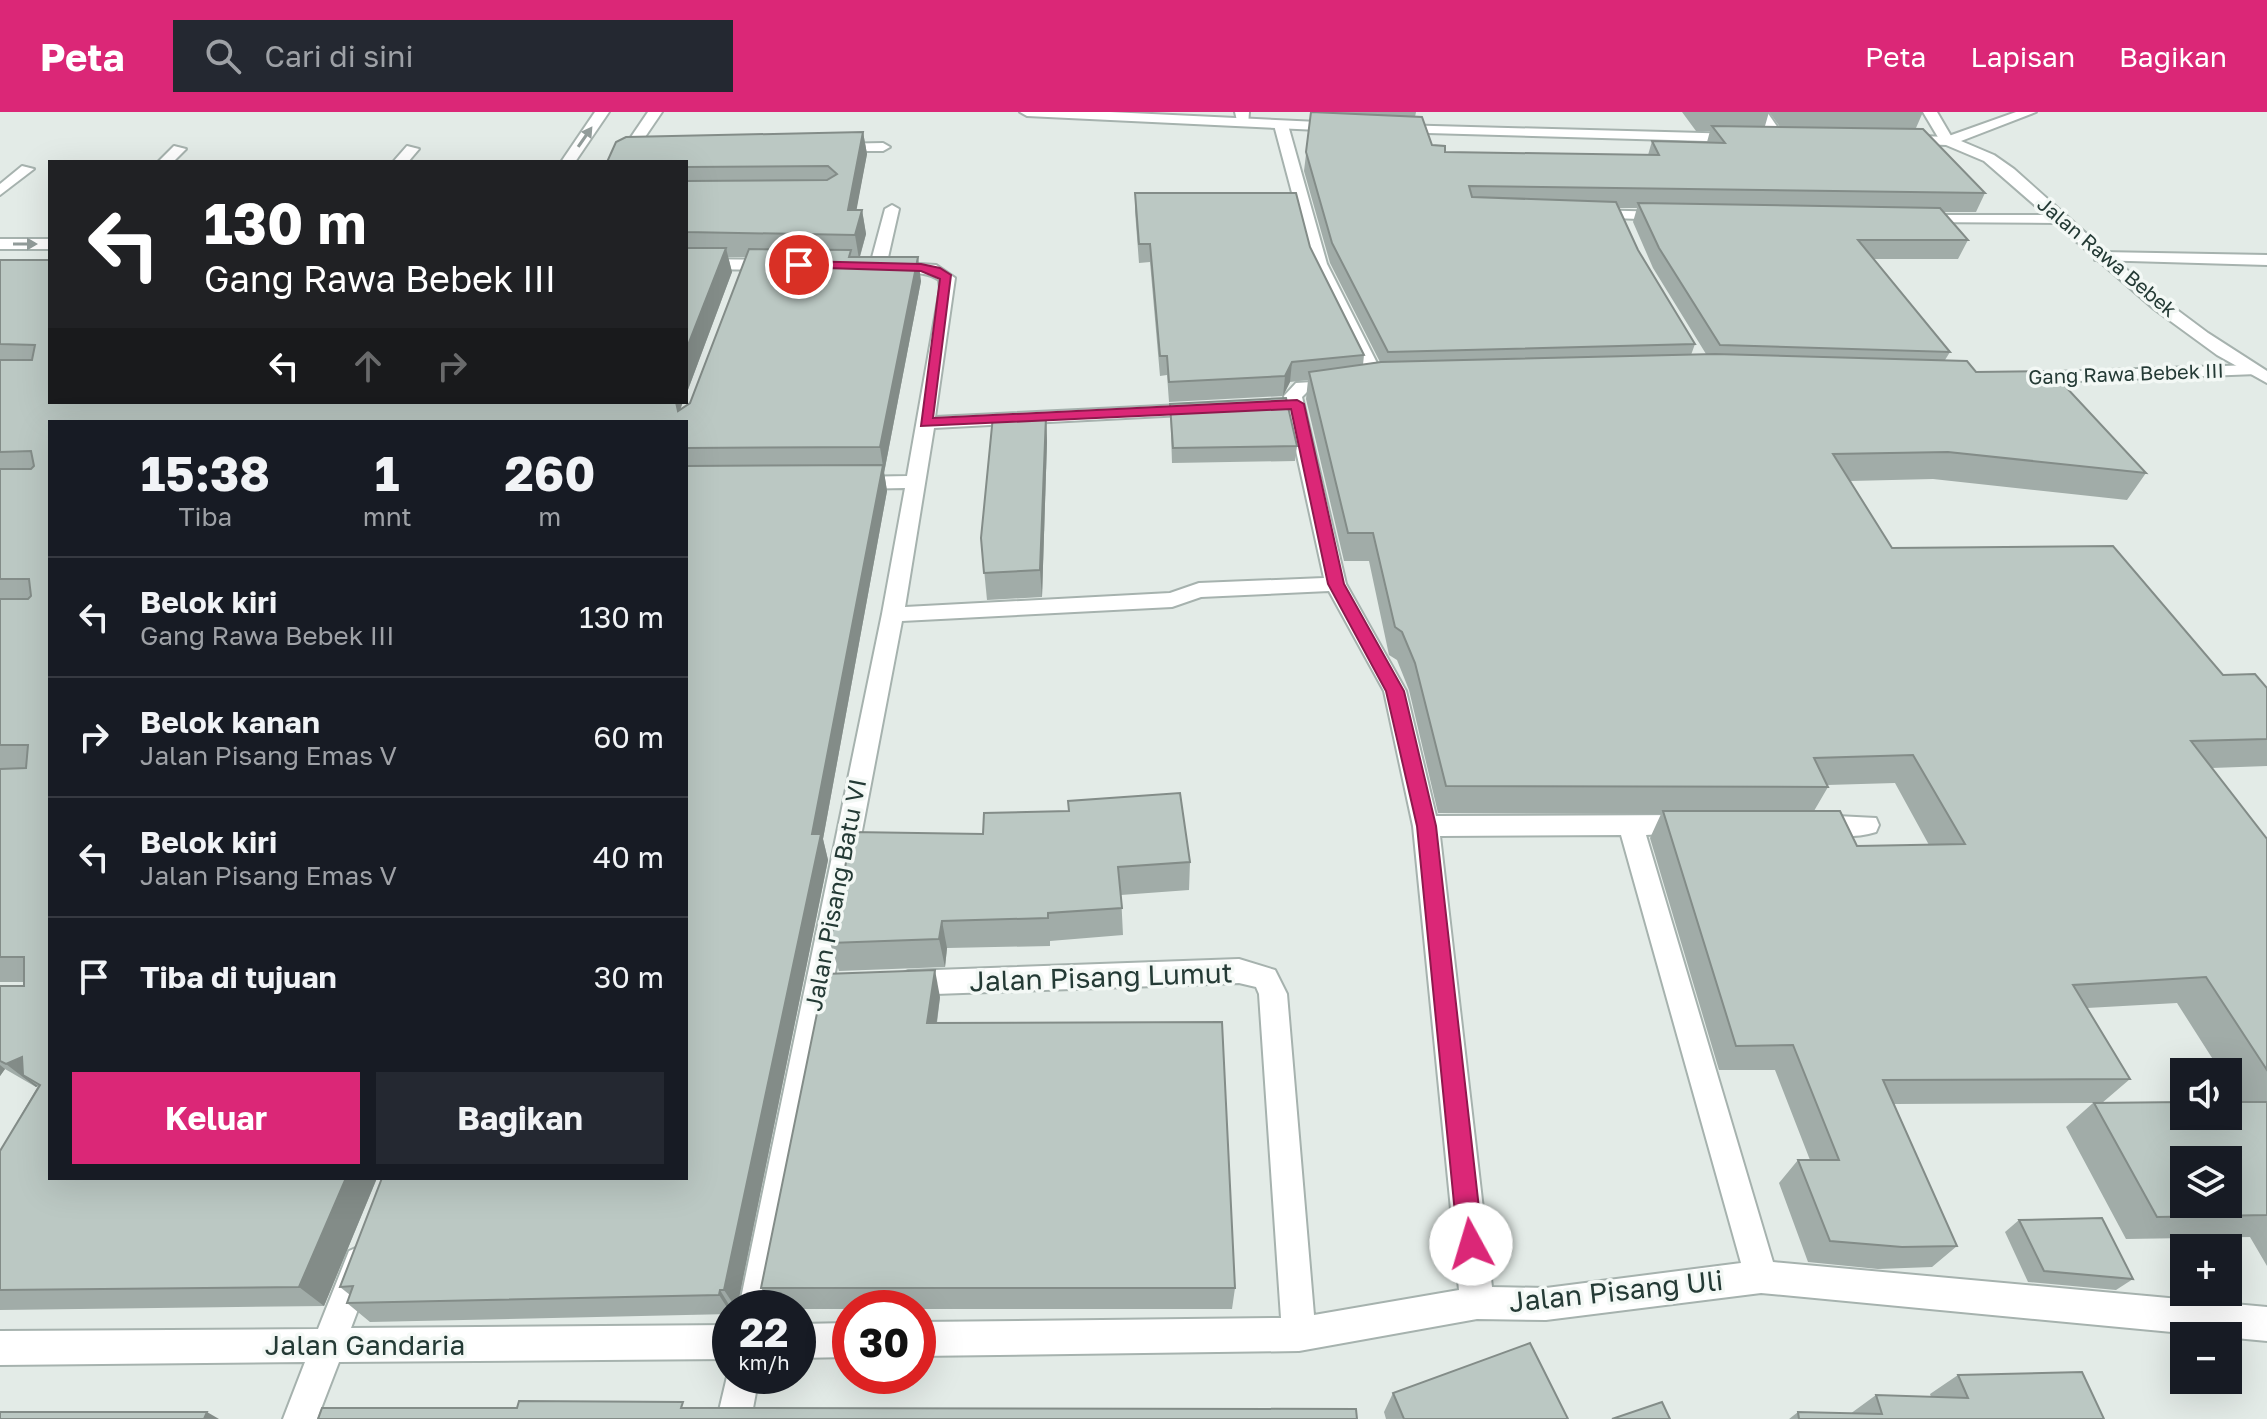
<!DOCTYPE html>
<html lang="id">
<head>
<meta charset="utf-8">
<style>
	:root { --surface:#171b24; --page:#242831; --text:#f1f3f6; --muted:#9ea1a6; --line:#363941; --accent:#db2777 }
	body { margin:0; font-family:"Golos Text",sans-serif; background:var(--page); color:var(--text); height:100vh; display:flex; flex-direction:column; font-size:30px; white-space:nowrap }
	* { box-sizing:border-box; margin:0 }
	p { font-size:26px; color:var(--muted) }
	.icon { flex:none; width:44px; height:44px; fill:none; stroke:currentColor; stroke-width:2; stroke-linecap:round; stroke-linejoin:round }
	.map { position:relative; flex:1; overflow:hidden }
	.drawer { position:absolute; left:48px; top:308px; width:640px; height:760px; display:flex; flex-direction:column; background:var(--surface); border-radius:0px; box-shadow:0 8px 32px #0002 }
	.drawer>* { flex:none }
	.top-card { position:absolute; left:48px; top:48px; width:640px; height:244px; border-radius:0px; box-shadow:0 8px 32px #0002; background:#202124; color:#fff; overflow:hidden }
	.tools { position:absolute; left:2170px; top:946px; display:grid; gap:16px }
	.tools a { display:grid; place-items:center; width:72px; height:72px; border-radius:0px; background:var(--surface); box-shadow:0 8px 32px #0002; font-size:40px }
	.speed { position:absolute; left:712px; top:1178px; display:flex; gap:16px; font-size:40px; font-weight:700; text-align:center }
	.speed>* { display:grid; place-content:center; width:104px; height:104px; border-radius:50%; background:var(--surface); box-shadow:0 8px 32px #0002; line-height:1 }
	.speed small { font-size:20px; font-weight:400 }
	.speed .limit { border:12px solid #d22; background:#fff; color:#111 }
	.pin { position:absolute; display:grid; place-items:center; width:68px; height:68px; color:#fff; margin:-34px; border:4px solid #fff; border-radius:50%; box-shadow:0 2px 8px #0007 }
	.me { position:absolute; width:88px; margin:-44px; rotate:354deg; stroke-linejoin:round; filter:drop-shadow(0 0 6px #0008) }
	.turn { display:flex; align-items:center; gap:28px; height:168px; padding:0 24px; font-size:36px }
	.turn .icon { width:104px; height:104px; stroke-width:2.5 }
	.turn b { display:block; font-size:56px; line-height:68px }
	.lanes { display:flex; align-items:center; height:76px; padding:0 24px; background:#0003; justify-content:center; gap:40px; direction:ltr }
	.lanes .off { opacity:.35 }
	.eta { display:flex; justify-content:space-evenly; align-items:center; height:136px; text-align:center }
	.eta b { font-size:48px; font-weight:700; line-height:56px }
	.primary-button { display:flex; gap:16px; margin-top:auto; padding:16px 24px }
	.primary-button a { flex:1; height:92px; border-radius:0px; background:var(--accent); color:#fff; font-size:32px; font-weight:700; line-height:92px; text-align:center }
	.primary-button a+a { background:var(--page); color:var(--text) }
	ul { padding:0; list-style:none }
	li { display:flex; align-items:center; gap:24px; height:120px; padding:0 24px; border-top:2px solid var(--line) }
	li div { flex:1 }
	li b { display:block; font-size:30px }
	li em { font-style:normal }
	header { display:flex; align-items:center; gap:48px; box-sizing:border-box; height:112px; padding:0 40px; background:var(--accent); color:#fff }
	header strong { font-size:38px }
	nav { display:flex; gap:44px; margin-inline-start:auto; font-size:28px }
	.search { width:560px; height:72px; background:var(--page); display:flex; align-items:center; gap:20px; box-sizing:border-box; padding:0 28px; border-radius:0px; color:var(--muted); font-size:30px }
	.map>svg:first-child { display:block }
</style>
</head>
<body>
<header>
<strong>Peta</strong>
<div class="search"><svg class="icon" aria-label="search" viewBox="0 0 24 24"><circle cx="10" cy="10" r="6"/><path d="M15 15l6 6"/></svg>Cari di sini</div>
<nav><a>Peta</a><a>Lapisan</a><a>Bagikan</a></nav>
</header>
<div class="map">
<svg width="2267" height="1307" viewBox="0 0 2267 1307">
	<rect width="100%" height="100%" fill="#e3ebe7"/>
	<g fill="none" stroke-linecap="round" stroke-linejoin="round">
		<defs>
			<g id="minor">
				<polygon points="595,0 609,0 575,50 561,50"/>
				<polygon points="648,0 662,0 628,50 614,50"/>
				<polygon points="1235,0 1249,0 1248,13 1238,13"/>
				<polygon points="1753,0 1767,0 1785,26 1783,29 1773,29"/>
				<polygon points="1923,0 1937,0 1954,29 1952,32 1942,32"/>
				<polygon points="1281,9 1288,13 1327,152 1386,269 1383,273 1377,274 1368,269 1311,152 1274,13"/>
				<polygon points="833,32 883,31 890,35 883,39 828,39 828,33"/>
				<polygon points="174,34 186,37 173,50 158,50"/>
				<polygon points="407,34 419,37 408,50 393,50"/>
				<polygon points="22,54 34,57 0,83 0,72"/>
				<path d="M892,93L899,97L887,150L936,153L955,166L935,305L1202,292L1211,297L1202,302L934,316L905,495L1170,481L1199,471L1324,466L1284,284L1296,271L1345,268V276L1307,280L1302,285L1346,472L1406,579L1436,704L1688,703L1697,706L1700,713L1697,720L1646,723L1773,1150L2267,1195V1229L1761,1181L1546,1208L1477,1207L1299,1239L918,1244V1210L1281,1206L1259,882L1256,875L1239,871L908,883L898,879L894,871L898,863L908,859L1239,847L1275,858L1287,882L1314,1203L1459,1178L1413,714L1384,579L1329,479L1201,485L1172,495L902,509L771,1196H739L882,502L905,376L855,377L845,371L855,365L907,364L940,177L939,168C920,154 887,167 870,153L885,97ZM1621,723L1741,1151L1546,1176L1492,1175L1440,724Z"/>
				<polygon points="1591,98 1666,100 1673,104 1666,108 1586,105 1584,102"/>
				<polygon points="1919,103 2057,103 2064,107 2057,111 1914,110 1914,104"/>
				<rect x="0" y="127" width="50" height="10"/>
				<polygon points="2101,140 2267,143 2267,153 2095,148 2095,142"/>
				<polygon points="686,147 776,148 784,153 776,158 686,157"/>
				<polygon points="2251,253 2260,258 2257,262 2024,271 2015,266 2024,261"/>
				<path d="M1817,703L1876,706L1879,713L1876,720C1857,726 1827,726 1808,720L1805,713L1808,706Z"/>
				<polygon points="360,1134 371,1139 376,1150 351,1216 730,1213 730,1247 339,1250 317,1307 283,1307 305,1250 0,1253 0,1219 318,1217 349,1139"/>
				<polygon points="850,1211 850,1245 798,1246 798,1212"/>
				<polygon points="730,1252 730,1264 759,1264 751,1307 717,1307"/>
			</g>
			<g id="tertiary">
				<polygon points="1020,0 1110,0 1340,11 1347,15 1340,19 1027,4"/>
				<polygon points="2016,0 2036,0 1961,29 1994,43 2014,57 2145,174 2208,221 2267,259 2267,271 2217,243 2154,197 1984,49 1946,33 1900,31 1893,27 1900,23 1946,25"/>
				<polygon points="1397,13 1740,22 1747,26 1740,30 1392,20 1392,14"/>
			</g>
		</defs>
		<use href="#minor" stroke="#a6b2ae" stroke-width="4"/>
		<use href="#tertiary" stroke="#a6b2ae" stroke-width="4"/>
		<use href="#minor" fill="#fff" fill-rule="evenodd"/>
		<use href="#tertiary" fill="#fff" fill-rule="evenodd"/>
	</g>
	<g fill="#a1aca8" fill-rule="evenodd">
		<path d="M1311,0H1416L1415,5L1432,33L1445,40L1648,43L1652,29L1707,30L1710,19H1696L1682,0H1923L1916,16L1985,81L1976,100H1944L1968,128L1958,147H1874L1950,240L1945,248L1976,260L2146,361L2127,388L1933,367L1850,369L1892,436L2223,563L2267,576V654L2212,656L2267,727V1154L2250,1125L2126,1127L2066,1015L2093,991L1894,992L1957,1134L1932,1155L1878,1157L1808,1150L1779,1071L1798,1048H1810L1775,958H1719L1650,726L1661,702L1438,701L1409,578L1397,548L1389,543L1369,449H1344L1306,287L1308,268L1290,270L1283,284L1169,290L1167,263L1160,264L1150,150L1139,151L1135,99V81L1310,135L1364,243L1363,253L1380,250L1330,151L1304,59ZM1769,0L1780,15L1765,14ZM1619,96H1637L1633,110L1653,156L1706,242L1691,243L1695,232L1638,138ZM1895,671L1929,733L1857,734L1814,699L1828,675L1827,673ZM2177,891L2221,960H2228V971L2240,990L2102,991L2130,967L2087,896Z"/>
		<polygon points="863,20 867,42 856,98 862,98 866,122 860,145 921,169 884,361 887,379 823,727 828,748 737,1196 730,1196 730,1202 370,1210 347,1191 350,1183 340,1175 686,1066 686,310 50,310 50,1066 377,1066 324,1194 0,1198 0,1039 38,974 36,975 5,957 0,964 0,874 24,874 24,870 0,870 0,148 50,148 50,290 680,298 690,291 746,145 728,145 732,160 686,283 686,50"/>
		<polygon points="1170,292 1297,334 1295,349 1172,351"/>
		<polygon points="1046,304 1047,330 1042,485 987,488 981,426"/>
		<polygon points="852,720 1190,750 1189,778 1121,783 1123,823 1050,829 1050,834 947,836 945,855 839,859 830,831"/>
		<polygon points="940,885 937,911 1235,1176 1232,1197 918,1197 918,1196 850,1196 850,1197 798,1197 798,1196 773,1196 761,1176"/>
		<polygon points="2019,1108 2133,1167 2116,1178 2028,1170 2005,1120"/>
		<polygon points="1958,1263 2104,1307 1789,1307 1798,1300 1850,1302 1876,1283 1931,1285 1930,1282"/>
		<polygon points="1393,1281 1568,1307 1386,1307 1384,1300"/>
	</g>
	<g fill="#838c88">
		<polygon points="863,20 867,42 852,122 848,98"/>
		<polygon points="862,98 866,122 859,147 855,123"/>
		<polygon points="726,136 732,160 686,283 686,238"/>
		<polygon points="918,145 921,169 884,361 880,335"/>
		<polygon points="1292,250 1290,270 1283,284 1285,264"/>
		<polygon points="670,290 683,290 679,301"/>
		<polygon points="1046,304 1047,330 1042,485 1040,458"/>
		<polygon points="883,353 887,379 823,727 828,748 737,1196 736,1196 724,1178"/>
		<polygon points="942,809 947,836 945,855 939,827"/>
		<polygon points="935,858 940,885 933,937 927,911"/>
		<polygon points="22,945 23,963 38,974 36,975 6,952"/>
		<polygon points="0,953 5,957 0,964"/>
		<polygon points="346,1066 377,1066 324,1194 299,1175"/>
		<polygon points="720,1178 731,1196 730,1200 719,1183"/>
		<polygon points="207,1300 219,1307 204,1307"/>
	</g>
	<g fill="#bbc8c3" stroke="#838c88" stroke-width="2" fill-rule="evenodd">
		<polygon points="1311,0 1422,5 1432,33 1445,34 1445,40 1659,43 1652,29 1725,31 1712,14 1923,17 1985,81 1469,74 1472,85 1616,90 1638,138 1695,232 1388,240 1332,131 1306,40"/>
		<polygon points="863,20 848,98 862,98 855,123 686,120 686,69 827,68 837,62 828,54 686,55 686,50 607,50 616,30 626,25"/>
		<polygon points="1135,81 1296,81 1310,135 1364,243 1292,250 1285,264 1169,270 1167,244 1160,244 1150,132 1139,132"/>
		<polygon points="1638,91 1940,96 1968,128 1858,128 1950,240 1720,233 1659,136"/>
		<polygon points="686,136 726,136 686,238"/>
		<polygon points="749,137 851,138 849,145 918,145 880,335 686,336 686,310 50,310 50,1066 346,1066 299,1175 0,1178 0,1039 40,973 23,963 22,945 6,952 0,949 0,874 24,874 24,845 0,845 0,657 26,656 28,633 0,633 0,487 28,487 31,484 29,467 0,467 0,357 31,357 34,354 31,339 0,340 0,248 32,248 35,233 0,232 0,148 50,148 50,290 676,290 678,299 690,291"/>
		<polygon points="1715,242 1967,249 1976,260 2051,259 2146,361 1948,340 1833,342 1892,436 2113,434 2223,563 2255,562 2267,576 2267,627 2191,629 2267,727 2267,958 2206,865 2073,873 2130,967 1883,968 1957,1134 1902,1135 1830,1129 1798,1048 1839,1048 1793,933 1736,934 1663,699 1840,699 1857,734 1965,732 1913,643 1814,646 1828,675 1446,674 1415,551 1402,520 1395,515 1373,421 1348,421 1309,260 1381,250"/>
		<polygon points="1286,286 1297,334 1173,336 1170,292"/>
		<polygon points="993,304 1046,304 1040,458 984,461 981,426"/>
		<polygon points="883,353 812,722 821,722 724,1178 720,1178 719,1183 347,1191 353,1174 340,1175 382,1066 686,1066 686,354"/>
		<polygon points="1180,681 1190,750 1118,755 1122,796 1048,801 1048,806 942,809 939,827 830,831 852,720 983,722 984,701 1069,699 1068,689"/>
		<polygon points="935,858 927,911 1222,910 1235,1176 761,1176 825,862"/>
		<path d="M2184,990V1004H2228V990H2267V1103L2157,1105L2094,991ZM2184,1048H2228V1092H2184Z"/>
		<polygon points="2102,1106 2133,1167 2044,1159 2019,1108"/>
		<polygon points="1530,1231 1568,1307 1404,1307 1393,1281"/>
		<polygon points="2082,1260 2104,1307 1799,1307 1798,1300 1882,1302 1876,1283 1968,1286 1958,1263"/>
		<polygon points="519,1289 683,1290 681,1296 1356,1297 1357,1307 318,1307 322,1296 517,1296"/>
		<polygon points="1662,1290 1670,1307 1612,1307"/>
		<polygon points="0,1300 207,1300 204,1307 0,1307"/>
	</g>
	<defs><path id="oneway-solid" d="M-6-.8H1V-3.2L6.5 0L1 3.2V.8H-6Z" transform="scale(2)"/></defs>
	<g fill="#929c9a">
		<use href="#oneway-solid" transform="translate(585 25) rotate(-55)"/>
		<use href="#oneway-solid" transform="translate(25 132)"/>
	</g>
	<polygon fill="#db2777" stroke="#8e194d" stroke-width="2" points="799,149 921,152 940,156 951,163 933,306 1297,288 1304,292 1344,472 1404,579 1436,714 1483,1132 1479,1140 1471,1144 1462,1140 1458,1132 1417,714 1386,579 1328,472 1291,297 921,314 940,167 921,159 795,155 795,150"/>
	<g text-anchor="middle" stroke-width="7" stroke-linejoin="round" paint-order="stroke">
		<g font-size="20" fill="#243a35" stroke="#f3f8f5">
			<text transform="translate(2107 145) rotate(40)" y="7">Jalan Rawa Bebek</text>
			<text transform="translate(2126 262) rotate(-2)" y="7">Gang Rawa Bebek III</text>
		</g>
		<g font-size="24" fill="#243a35" stroke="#f3f8f5">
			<text transform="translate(836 783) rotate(-79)" y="8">Jalan Pisang Batu VI</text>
		</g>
		<g font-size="28" fill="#243a35" stroke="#f3f8f5">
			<text transform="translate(1101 865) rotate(-2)" y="10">Jalan Pisang Lumut</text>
			<text transform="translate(1616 1179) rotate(-6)" y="10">Jalan Pisang Uli</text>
			<text x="365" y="1243">Jalan Gandaria</text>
		</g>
	</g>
</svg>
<div class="tools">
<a><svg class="icon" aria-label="sound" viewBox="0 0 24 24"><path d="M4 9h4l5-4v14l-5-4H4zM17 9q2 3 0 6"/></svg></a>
<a><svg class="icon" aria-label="layers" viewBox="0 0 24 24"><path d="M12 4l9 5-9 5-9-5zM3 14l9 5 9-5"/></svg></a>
<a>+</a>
<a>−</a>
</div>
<div class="speed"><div>22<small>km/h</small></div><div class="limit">30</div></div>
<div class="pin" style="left:799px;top:153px;background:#d93025"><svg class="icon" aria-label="arrive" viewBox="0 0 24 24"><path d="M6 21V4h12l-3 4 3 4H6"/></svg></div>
<svg class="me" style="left:1471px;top:1132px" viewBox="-20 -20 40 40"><circle r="19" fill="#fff"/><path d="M0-13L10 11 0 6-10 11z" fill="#db2777"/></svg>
<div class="top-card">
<div class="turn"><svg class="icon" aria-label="left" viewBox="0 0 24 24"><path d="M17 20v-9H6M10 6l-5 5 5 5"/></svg><div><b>130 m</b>Gang Rawa Bebek III</div></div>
<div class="lanes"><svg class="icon" aria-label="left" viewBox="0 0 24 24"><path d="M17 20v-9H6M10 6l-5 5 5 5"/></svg><svg class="icon off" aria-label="ahead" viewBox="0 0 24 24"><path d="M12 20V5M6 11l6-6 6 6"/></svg><svg class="icon off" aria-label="right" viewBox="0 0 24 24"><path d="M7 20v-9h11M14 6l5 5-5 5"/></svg></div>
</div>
<section class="drawer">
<div class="eta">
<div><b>15:38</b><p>Tiba</p></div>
<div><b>1</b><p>mnt</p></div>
<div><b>260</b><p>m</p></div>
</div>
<ul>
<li><svg class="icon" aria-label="left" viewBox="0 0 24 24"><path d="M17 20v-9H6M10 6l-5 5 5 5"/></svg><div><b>Belok kiri</b><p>Gang Rawa Bebek III</p></div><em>130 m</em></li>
<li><svg class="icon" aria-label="right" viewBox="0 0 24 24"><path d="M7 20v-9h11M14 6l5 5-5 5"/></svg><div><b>Belok kanan</b><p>Jalan Pisang Emas V</p></div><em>60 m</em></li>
<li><svg class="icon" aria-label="left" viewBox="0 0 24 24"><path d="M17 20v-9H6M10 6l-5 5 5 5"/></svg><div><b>Belok kiri</b><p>Jalan Pisang Emas V</p></div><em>40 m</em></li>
<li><svg class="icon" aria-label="arrive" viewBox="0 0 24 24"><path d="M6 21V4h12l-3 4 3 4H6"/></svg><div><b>Tiba di tujuan</b></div><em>30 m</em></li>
</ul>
<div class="primary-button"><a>Keluar</a><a>Bagikan</a></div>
</section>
</div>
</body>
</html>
